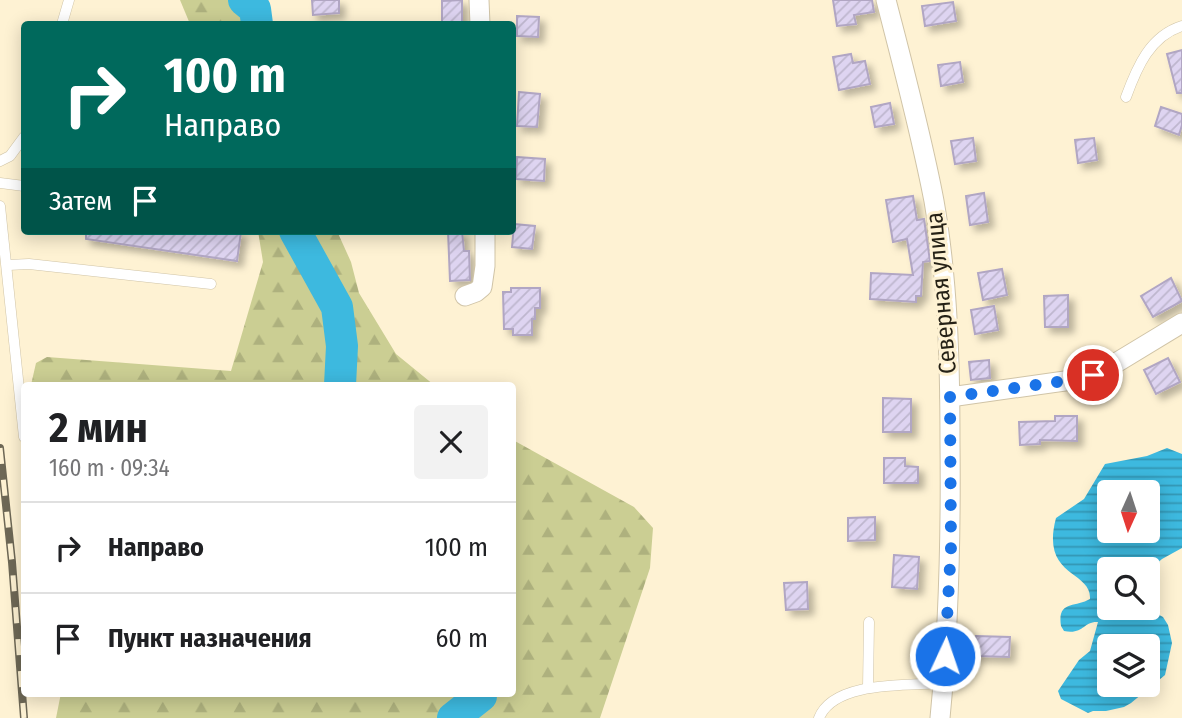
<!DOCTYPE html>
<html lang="ru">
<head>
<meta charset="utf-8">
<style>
	:root { --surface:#fff; --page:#f2f2f2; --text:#202124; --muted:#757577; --line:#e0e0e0 }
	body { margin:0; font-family:"Fira Sans Condensed",sans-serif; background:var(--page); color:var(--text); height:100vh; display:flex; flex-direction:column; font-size:26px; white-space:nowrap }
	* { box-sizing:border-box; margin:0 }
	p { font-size:23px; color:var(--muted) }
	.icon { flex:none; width:38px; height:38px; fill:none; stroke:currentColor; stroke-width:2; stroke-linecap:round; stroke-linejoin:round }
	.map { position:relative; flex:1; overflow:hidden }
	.sheet { position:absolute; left:21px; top:382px; width:495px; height:315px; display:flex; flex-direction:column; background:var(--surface); border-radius:7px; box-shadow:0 4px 18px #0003 }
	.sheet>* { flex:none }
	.guide { position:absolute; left:21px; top:21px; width:495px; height:214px; border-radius:7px; box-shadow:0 4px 18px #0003; background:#00695c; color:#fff; overflow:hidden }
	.needle { width:46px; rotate:183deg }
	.buttons { position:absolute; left:1097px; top:480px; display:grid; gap:14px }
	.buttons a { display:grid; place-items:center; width:63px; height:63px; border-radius:7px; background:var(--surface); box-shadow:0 4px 18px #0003; font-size:35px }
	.pin { position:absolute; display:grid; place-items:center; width:60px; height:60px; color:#fff; margin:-30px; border:4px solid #fff; border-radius:50%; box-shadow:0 2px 7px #0007 }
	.me { position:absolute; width:77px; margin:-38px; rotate:3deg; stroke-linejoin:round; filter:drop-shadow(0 0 5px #0008) }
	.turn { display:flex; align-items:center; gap:24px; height:147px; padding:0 28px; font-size:32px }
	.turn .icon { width:91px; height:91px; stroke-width:2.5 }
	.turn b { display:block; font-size:49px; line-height:60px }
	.then { display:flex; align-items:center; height:66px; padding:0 28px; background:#0003; gap:14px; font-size:26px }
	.round { display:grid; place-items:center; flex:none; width:74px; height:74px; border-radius:7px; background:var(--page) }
	.headline { display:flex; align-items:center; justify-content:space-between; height:119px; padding:0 28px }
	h1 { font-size:42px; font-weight:700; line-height:52px }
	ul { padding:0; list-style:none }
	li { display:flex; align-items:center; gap:21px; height:91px; padding:0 28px; border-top:2px solid var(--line) }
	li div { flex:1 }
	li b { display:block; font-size:26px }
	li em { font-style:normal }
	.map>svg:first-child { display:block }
</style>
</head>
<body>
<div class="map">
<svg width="1182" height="718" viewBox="0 0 1182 718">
	<defs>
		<pattern id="forest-firs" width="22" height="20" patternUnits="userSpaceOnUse" patternTransform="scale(1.75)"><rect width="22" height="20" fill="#cbce93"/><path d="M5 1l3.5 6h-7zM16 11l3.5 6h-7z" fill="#aeb17e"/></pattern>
		<pattern id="water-rules" width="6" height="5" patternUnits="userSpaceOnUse" patternTransform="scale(1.75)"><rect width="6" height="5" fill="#3db9df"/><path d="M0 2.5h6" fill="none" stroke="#3396b4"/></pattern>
		<pattern id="building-hatch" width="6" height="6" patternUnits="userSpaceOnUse" patternTransform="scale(1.75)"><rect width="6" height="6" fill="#ded4f1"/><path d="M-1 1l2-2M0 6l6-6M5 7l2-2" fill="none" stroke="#beb6ce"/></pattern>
		<filter id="shadow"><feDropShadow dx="5.5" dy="5.5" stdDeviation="3.5" flood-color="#0004"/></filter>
	</defs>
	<rect width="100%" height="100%" fill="#fef2d3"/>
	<g fill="url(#forest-firs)">
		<polygon points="180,0 250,0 263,24 190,24"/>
		<polygon points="258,231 337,231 351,262 359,293 396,354 434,385 31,385 36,363 47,357 231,371 263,262"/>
		<polygon points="513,440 634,507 653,528 650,568 600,718 56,718 61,693 513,693"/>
	</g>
	<path fill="url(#water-rules)" fill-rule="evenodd" d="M1167,448L1182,454V548L1162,559L1148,571V569H1110V607H1145L1163,617L1168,625L1172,643L1165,675L1131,703L1124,707L1106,711H1093L1088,713L1061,699L1058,691L1079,660L1090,651L1098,622C1083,621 1084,635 1064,631L1061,626C1057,600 1075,608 1090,599C1092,570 1040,578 1056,518L1084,499L1105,464L1147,456ZM1110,492H1148V530H1110ZM1110,646H1148V684H1110Z"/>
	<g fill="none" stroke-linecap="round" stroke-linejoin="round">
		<g stroke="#3db9df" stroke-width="32">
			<polyline points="244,0 255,9 257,24"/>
			<polyline points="295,231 337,307 342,346 340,385"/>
			<polyline points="453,718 481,696 481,693"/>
		</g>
	</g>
	<g fill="url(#building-hatch)" stroke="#b1a6c3" stroke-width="2" filter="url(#shadow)">
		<polygon points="312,0 339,0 339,13 313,15"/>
		<polygon points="462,0 462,24 442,24 442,1"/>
		<polygon points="833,0 872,0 874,12 854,15 856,24 837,26"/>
		<polygon points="953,2 956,21 925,26 922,6"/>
		<polygon points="517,16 539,17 538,37 517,36"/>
		<polygon points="1182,50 1182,93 1177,93 1167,54"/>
		<polygon points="851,54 853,63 865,61 870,84 839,90 833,57"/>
		<polygon points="960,62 963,82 941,86 938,65"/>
		<polygon points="519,92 540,94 537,127 517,126"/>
		<polygon points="890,103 894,124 875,127 871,107"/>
		<polygon points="1161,107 1182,114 1182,125 1179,135 1155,126"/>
		<polygon points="973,138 976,161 955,164 951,141"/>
		<polygon points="1094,138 1097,160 1078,163 1075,140"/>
		<polygon points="517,157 545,159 544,181 516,179"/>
		<polygon points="984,193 988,222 970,225 966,196"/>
		<polygon points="913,196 917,220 924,219 930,261 923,262 921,296 916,296 916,302 870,299 871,273 913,275 907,239 893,242 886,200"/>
		<polygon points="514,224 535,226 532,249 512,247"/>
		<polygon points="86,231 232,231 241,232 237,261 86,239"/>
		<polygon points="448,231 462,231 464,251 469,251 470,280 450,281"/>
		<polygon points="1002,269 1007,295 983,300 978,273"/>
		<polygon points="1171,278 1182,301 1153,317 1141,296"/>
		<polygon points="511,288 540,288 540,308 535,308 535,319 532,319 532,335 513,335 513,329 504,329 503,292 511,292"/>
		<polygon points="1068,295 1068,327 1045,327 1044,296"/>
		<polygon points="994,306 998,330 975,334 971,310"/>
		<polygon points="1168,358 1180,382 1156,394 1144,370"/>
		<polygon points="989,360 990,378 971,380 969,362"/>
		<polygon points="883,398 911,399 911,432 883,432"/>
		<polygon points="1055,416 1077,416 1077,441 1040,440 1040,444 1020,445 1019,422 1055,421"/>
		<polygon points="884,458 905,458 905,466 918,467 918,483 884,483"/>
		<polygon points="875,517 875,540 848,541 848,518"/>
		<polygon points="894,555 919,557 917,589 892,587"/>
		<polygon points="807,582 808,609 786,610 784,583"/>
		<polygon points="976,636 1010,637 1009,657 975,656"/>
	</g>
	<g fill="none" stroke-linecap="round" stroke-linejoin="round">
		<defs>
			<g id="lane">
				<polyline points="62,24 69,0"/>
				<path d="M1126,97C1137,67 1150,36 1182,26"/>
				<polyline points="0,161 10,156 24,137"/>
				<polyline points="0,183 24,186"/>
				<polyline points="0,206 24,437"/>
				<polyline points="8,265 29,264 211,284"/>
				<polyline points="868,688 869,622"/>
				<path d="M819,718C834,680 910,686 944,683"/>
			</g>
			<g id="street">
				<polyline points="479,0 480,24"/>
				<path d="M886,0C903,66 921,133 934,201C948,280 950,363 950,443C951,535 949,626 940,718"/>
				<polyline points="465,296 476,292 482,287 485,266 485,231"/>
				<polyline points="950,397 1079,379 1106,369 1182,323"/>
			</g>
		</defs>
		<use href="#lane" stroke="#d0c4a7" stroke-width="11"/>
		<use href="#street" stroke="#d0c4a7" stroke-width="21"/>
		<use href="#lane" stroke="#fff" stroke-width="10"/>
		<use href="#street" stroke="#fff" stroke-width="19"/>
		<defs>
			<polyline id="rail" points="0,448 12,562 24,718"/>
		</defs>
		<use href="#rail" stroke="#6e6856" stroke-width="8"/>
		<use href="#rail" stroke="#fef2d3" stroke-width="5" stroke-dasharray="16" stroke-linecap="butt"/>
	</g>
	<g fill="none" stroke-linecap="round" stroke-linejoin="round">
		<polyline stroke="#1a73e8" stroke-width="12" stroke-dasharray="0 21.6" points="945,656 951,547 950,397 1079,379 1093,375"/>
	</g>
	<g text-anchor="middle" stroke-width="6" stroke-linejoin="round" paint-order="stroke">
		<g font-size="24" fill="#252116" stroke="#fef2d3">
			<text transform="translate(941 293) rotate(-95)" y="8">Северная улица</text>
		</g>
	</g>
</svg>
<div class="buttons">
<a><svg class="needle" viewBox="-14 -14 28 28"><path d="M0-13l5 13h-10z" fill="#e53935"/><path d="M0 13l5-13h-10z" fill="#757577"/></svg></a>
<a><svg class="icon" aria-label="search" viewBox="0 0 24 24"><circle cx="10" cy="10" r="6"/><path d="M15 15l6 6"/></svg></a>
<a><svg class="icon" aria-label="layers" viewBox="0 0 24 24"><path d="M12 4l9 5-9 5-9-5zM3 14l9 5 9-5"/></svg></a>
</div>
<div class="pin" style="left:1093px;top:375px;background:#d93025"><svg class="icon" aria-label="arrive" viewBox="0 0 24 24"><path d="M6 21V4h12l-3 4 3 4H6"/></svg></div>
<svg class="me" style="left:945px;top:656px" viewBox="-20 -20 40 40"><circle r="17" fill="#1a73e8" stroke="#fff" stroke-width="3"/><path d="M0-11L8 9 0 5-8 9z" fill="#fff"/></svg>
<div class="guide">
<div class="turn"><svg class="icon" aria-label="right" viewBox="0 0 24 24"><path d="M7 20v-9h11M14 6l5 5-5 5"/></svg><div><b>100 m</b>Направо</div></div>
<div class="then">Затем<svg class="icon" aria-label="arrive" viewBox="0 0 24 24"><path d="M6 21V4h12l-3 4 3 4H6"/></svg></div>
</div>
<section class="sheet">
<div class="headline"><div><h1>2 мин</h1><p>160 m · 09:34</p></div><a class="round"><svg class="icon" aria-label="close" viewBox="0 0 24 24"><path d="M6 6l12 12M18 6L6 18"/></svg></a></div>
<ul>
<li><svg class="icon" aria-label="right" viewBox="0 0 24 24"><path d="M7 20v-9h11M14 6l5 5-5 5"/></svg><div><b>Направо</b></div><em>100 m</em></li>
<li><svg class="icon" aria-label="arrive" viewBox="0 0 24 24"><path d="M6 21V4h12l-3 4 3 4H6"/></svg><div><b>Пункт назначения</b></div><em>60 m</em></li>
</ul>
</section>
</div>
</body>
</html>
